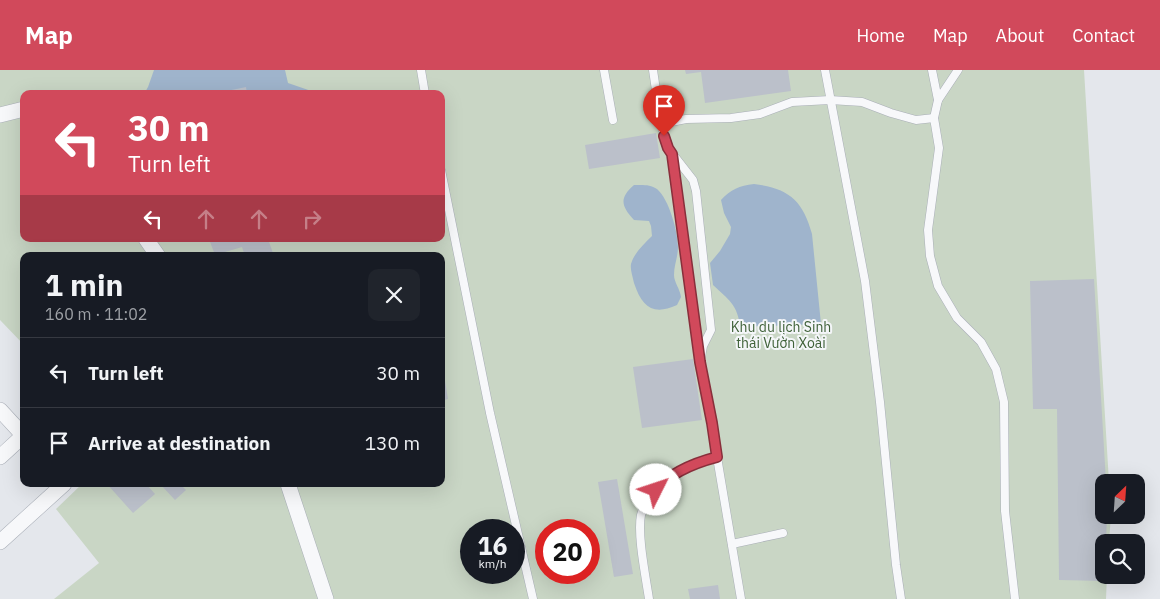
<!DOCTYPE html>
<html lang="en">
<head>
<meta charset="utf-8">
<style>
	:root { --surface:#171b24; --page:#20242c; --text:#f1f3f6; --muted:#9ea1a6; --line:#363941; --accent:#d1495b }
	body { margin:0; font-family:"IBM Plex Sans",sans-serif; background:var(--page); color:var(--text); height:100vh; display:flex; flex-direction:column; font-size:19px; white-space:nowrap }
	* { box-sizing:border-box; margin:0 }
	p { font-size:16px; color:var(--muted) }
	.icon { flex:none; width:28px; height:28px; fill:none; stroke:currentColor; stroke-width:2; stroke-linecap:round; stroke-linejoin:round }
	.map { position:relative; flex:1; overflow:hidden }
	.drawer { position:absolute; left:20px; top:182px; width:425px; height:235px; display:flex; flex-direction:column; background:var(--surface); border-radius:10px; box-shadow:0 5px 20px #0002 }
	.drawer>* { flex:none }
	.banner { position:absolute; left:20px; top:20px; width:425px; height:152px; border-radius:10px; box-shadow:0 5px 20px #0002; background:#d1495b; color:#fff; overflow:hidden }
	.needle { width:32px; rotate:25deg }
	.tools { position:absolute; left:1095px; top:404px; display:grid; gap:10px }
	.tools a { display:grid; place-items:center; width:50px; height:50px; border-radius:10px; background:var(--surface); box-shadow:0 5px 20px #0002; font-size:25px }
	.speed { position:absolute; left:460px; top:449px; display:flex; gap:10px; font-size:25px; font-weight:700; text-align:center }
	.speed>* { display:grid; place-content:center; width:65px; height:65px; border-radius:50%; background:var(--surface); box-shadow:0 5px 20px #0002; line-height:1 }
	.speed small { font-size:12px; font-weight:400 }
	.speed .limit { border:8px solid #d22; background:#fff; color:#111 }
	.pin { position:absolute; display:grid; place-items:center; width:42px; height:42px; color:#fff; margin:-51px -21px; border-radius:50% 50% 50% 0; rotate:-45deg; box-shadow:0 0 5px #0007 }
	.pin .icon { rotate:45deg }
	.me { position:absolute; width:55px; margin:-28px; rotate:49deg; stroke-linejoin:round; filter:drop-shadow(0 0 4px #0008) }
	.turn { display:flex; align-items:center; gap:18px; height:105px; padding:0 25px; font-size:22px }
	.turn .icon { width:65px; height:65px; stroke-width:2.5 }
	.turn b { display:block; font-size:35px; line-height:42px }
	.lanes { display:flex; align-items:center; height:48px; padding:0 25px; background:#0003; justify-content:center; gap:25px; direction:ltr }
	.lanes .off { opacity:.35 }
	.round { display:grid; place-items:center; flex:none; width:52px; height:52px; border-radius:10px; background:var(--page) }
	.overview { display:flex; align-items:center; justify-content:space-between; height:85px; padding:0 25px }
	h1 { font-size:30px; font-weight:700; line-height:38px }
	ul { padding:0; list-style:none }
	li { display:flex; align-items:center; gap:15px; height:70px; padding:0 25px; border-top:1px solid var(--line) }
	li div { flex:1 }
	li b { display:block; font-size:19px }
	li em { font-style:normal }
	header { display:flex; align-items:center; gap:30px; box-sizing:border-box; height:70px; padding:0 25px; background:var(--accent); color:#fff }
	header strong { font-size:24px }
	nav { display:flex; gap:28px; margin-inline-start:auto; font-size:18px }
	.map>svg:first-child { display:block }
</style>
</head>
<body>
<header>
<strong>Map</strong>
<nav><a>Home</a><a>Map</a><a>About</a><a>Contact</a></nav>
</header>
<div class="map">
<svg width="1160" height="529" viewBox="0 0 1160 529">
	<rect width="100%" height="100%" fill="#e4e7ec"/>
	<path fill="#c9d6c5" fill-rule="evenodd" d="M0,0H1084L1109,412H1104V445H1111L1109,472H1104V505H1107L1106,529H54L99,493L56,439L82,414H441V186H24V275L0,250ZM24,24H441V169H24ZM471,460H514V502H471ZM546,460H589V502H546Z"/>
	<g fill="#9fb4cc">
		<polygon points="154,0 285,0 288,13 320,24 144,24 148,17"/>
		<path d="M754,114C788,118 803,130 812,164L821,254L740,257C738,235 728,229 713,215L710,193L720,181L730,164L731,157L724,143L721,130C731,119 739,116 754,114Z"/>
		<path d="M634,115C642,115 650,114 657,119C669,129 678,162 678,177C678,187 674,195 674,205C674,212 680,219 681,227L677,235C653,246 642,237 634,213C633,208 630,199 631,194C634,183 644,174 652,166L651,156L649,151L634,150C621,136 619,128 634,115Z"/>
	</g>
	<g fill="#bbc0ca">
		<polygon points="685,0 788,0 791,21 705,33 701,2 686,4"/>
		<polygon points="246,17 247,24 217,24 217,23"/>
		<polygon points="656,63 660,88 589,99 585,75"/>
		<polygon points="209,169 268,169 274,186 245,186 242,177 215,185"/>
		<polygon points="1094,209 1106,412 1104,412 1104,445 1107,445 1106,472 1104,472 1104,511 1059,510 1057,339 1033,339 1030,211"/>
		<polygon points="693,289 702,350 642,358 633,297"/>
		<polygon points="441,311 445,311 448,329 441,331"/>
		<polygon points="617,409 633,504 614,507 598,412"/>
		<polygon points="107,414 146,414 155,424 133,443"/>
		<polygon points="160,414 180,414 186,420 175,430"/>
		<polygon points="718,515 720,529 690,529 688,519"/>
	</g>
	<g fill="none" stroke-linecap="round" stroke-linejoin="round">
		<defs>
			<g id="lane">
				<polyline points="421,0 425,24"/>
				<polyline points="604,0 613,50"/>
				<polyline points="653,0 661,54 686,49 731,48 760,44 792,32 830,30 862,32 891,43 916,50 934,48"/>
				<polyline points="825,0 865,211 880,332 896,495 901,529"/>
				<polyline points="932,0 938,30"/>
				<polyline points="958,0 938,30 934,48 939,78 928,160 930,186 938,216 957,248 981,272 996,299 1004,332 1005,441 1015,529"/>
				<polyline points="673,86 699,285"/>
				<polyline points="441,100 490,343 533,529"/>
				<polyline points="717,387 741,529"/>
				<polyline points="732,474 783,463"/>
				<path d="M649,529C646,508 637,465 641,445C643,438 648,431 653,425C670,402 689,394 717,387L713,353L700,292L703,276L711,260L696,121L693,110L668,78L661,54"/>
			</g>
			<g id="street">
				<polyline points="0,45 24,39"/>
				<polyline points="146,169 158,186"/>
				<polyline points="0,340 23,365"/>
				<polyline points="0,387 24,365"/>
				<polyline points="288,414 326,529"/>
				<polyline points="0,472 64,414"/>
			</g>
		</defs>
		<use href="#lane" stroke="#a9aeb7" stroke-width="9"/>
		<use href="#street" stroke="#a9aeb7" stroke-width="16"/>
		<use href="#lane" stroke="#f7f8fa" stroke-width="8"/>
		<use href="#street" stroke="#f7f8fa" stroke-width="15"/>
	</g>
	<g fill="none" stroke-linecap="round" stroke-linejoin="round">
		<defs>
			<path id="route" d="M656,420C671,402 694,393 717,387L712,353L700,292L672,84L668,78L664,66"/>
		</defs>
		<use href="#route" stroke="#882f3b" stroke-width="12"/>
		<use href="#route" stroke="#d1495b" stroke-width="9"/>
	</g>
	<g text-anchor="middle" stroke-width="4" stroke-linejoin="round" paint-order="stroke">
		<g font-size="14" fill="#3f6138" stroke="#f4f6f9">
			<text x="781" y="262">Khu du lịch Sinh<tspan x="781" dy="16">thái Vườn Xoài</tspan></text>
		</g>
	</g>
</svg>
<div class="tools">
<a><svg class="needle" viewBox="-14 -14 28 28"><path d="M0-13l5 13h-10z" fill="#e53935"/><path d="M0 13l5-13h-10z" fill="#9ea1a6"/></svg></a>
<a><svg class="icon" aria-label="search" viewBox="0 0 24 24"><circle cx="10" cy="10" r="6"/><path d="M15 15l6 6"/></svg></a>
</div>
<div class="speed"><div>16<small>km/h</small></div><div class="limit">20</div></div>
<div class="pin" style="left:664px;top:66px;background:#d93025"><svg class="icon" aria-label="arrive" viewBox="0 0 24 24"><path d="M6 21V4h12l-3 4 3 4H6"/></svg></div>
<svg class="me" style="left:656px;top:420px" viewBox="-20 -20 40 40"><circle r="19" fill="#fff"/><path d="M0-13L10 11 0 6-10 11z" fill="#d1495b"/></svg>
<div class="banner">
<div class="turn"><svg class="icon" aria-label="left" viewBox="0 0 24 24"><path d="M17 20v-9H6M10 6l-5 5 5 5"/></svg><div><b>30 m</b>Turn left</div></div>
<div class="lanes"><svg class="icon" aria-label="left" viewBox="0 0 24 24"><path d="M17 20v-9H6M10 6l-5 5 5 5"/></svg><svg class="icon off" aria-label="ahead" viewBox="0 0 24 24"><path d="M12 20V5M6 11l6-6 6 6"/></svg><svg class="icon off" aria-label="ahead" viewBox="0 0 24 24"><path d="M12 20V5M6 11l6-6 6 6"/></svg><svg class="icon off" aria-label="right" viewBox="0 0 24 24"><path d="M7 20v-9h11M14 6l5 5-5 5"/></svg></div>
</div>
<section class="drawer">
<div class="overview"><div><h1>1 min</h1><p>160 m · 11:02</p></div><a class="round"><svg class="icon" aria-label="close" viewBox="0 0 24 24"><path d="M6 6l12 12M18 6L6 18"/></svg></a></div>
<ul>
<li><svg class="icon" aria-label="left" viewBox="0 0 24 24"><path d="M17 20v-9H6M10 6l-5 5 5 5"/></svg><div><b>Turn left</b></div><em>30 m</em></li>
<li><svg class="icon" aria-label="arrive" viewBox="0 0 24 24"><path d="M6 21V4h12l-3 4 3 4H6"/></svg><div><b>Arrive at destination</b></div><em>130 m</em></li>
</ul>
</section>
</div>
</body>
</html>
